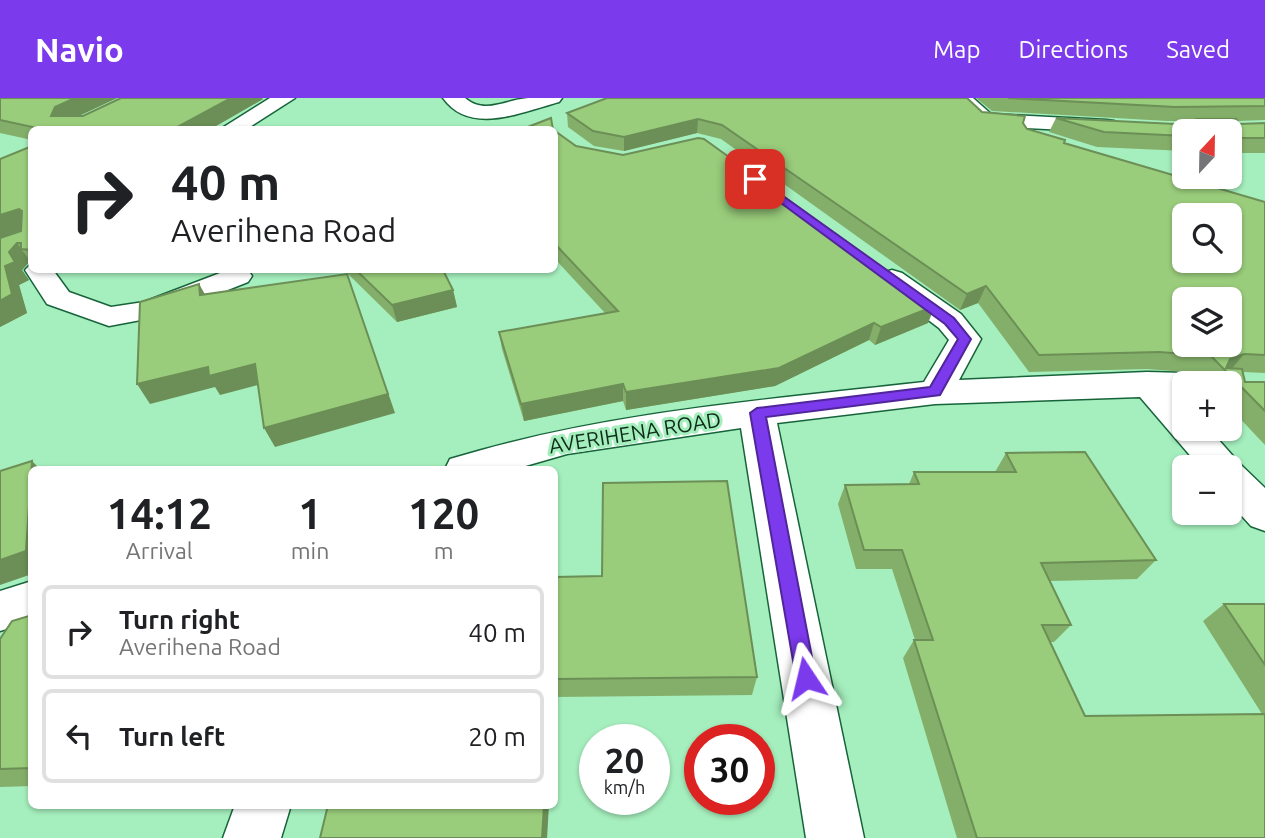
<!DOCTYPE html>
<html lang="en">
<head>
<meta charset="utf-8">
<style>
	:root { --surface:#fff; --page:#f2f2f2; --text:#202124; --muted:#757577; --line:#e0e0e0; --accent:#7c3aed }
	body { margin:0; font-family:Ubuntu,sans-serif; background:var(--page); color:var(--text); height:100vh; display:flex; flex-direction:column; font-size:26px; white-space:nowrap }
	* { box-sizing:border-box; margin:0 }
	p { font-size:23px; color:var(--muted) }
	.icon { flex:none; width:38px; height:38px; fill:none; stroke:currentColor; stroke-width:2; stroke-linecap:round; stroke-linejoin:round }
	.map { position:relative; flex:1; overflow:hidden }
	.details { position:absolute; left:28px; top:368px; width:530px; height:343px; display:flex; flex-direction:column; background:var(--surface); border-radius:10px; box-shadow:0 2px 5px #0004 }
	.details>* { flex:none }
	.hud { position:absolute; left:28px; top:28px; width:530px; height:147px; border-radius:10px; box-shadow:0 2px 5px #0004; background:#fff; color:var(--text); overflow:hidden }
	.needle { width:46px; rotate:22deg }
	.buttons { position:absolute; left:1172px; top:21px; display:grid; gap:14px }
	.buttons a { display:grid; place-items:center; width:70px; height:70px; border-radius:10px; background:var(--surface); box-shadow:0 2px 5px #0004; font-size:35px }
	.speed { position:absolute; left:579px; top:626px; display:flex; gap:14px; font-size:35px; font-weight:700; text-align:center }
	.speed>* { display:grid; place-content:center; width:91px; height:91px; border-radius:50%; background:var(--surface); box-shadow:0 2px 5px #0004; line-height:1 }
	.speed small { font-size:18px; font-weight:400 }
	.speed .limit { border:10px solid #d22; background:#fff; color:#111 }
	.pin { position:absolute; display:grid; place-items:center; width:60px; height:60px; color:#fff; margin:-30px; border-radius:14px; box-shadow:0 4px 10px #0006 }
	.me { position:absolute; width:77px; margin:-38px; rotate:350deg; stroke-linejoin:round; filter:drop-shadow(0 0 5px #0008) }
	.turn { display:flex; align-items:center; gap:24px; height:147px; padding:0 28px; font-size:32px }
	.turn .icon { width:91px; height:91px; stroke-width:2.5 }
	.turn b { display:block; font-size:49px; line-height:60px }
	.eta { display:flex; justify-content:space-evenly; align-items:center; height:119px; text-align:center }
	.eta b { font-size:42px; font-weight:700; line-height:49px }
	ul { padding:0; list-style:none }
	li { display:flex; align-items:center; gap:21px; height:94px; margin:0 14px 10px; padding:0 14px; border:4px solid var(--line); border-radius:10px }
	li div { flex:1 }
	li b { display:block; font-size:26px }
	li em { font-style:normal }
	header { display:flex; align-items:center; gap:42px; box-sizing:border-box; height:98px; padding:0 35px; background:var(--accent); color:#fff }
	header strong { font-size:33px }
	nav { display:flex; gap:38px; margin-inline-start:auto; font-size:24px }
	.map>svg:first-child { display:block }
</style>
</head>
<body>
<header>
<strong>Navio</strong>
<nav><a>Map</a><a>Directions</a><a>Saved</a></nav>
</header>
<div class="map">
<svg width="1265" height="740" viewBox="0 0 1265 740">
	<rect width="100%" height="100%" fill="#a5eebd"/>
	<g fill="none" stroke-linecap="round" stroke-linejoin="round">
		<defs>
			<g id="minor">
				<polygon points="270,0 295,0 245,32 219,32"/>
				<path d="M443,0H465C485,17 504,2 528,0C539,0 551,0 562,0L559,4C522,14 470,38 443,0Z"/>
				<polygon points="951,0 973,0 991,16 1106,22 1114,23 1117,28 1114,33 1106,34 985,28 978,26"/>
				<polygon points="32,165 32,172 53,172 69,194 111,209 144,204 228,172 248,172 252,178 248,184 162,218 109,228 47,206 25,172"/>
				<path d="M892,172L902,175L961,216L981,241L959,282L1147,274L1185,275L1197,278L1202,285H1185V297L1179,298L1185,304V331H1209L1240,366L1265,390V433L1251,428L1230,405V369H1200L1140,299L935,306L777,325L864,740H806L741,330L567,356L515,371H445L450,361C603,314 765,302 924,284L949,242L939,230L882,187L878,181L882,175Z"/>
				<polygon points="32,483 32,523 0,533 0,493"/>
				<polygon points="235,707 291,707 281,740 223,740"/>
			</g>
		</defs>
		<use href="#minor" stroke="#17643b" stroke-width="3"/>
		<use href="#minor" fill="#fff" fill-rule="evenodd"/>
	</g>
	<g fill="#84af6a">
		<polygon points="0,0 117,0 78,18 83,18 263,1 209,32 32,32 32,42 0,35"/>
		<polygon points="976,0 1265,0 1265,22 1237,23 1239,26 1265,25 1265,55 1230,55 1230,33 1185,33 1185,53 1097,49 1049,34 1056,20 1175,26 1193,26 1195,23 1167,23 992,13"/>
		<polygon points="982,14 1023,25 1027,31 1064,45 1265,104 1265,275 1243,274 1245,284 1265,284 1265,347 1230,310 1230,285 1207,285 1198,275 1147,271 1029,274 978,205 960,212 721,41 697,35 624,53 594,48 568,29 567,15"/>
		<polygon points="555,33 576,48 928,225 875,247 869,242 775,288 626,312 623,303 524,323 502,251 499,234 605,215 555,161"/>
		<polygon points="32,48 32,165 30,163 22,172 29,182 19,187 27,215 0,229 0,140 21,132 0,140"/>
		<polygon points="344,172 443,172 453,192 457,209 397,224"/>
		<polygon points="1006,355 1156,462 1137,481 1050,483 1071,527 1054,544 1050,544 1085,618 1262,616 1203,523 1224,506 1265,506 1265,740 957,740 903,560 914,542 915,542 892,471 856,471 838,406 845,387 909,386 914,374 995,374"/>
		<polygon points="555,479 757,579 752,597 555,599 555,601"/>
		<polygon points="32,517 32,688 0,689 0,541"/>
	</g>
	<g fill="#6b8f56">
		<polygon points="75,0 117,0 64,25 51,18 55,9"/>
		<polygon points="231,0 262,0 263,1 209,32 172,32"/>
		<polygon points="698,21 697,35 624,53 624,39"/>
		<polygon points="19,111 31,129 0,140 0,117"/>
		<polygon points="17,145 30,163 22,172 29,182 19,187 27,215 0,229 0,203 5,168 9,154"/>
		<polygon points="347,176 395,315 275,349 264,330"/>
		<polygon points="199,186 210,205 200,197"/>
		<polygon points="986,188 978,205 960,212 967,196"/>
		<polygon points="453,192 457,209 397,224 392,207"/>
		<polygon points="935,208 928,225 875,247 881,229"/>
		<polygon points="874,225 869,242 775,288 626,312 626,294"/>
		<polygon points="1244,256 1230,273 1222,270 1230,261"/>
		<polygon points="255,266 265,285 220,297 215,289 150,306 137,286 208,269"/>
		<polygon points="623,286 623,303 524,323 521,306"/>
		<polygon points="32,363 40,371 32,371"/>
		<polygon points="32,372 32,476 0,487 0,462"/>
		<polygon points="544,707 549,707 547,740 542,740"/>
	</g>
	<g fill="#99cc7b" stroke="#6b8f56" stroke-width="2" fill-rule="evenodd">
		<polygon points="0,0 75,0 55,9 51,18 83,18 121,0 231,0 172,32 46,32 0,22"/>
		<path d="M607,0H967L982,14L1025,18L1023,25L1027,31L1065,42L1064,45L1265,104V257L1244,256L1230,261L1226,270L1242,271L1245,284H1265V313L1211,258L1159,254L1039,257L986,188L967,196L722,27L698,21L624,39L593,33L567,15ZM1185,117H1230V163H1185ZM1185,201H1230V247H1185Z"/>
		<polygon points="1008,0 1265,0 1265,8 1175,9"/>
		<polygon points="551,20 553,32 520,32"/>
		<polygon points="1056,20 1175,26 1193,26 1196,21 1236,21 1239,26 1265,25 1265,40 1230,40 1230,33 1185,33 1185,38 1104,34"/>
		<polygon points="555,33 576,48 623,57 698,40 704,41 935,208 881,229 874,225 779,270 626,294 623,286 521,306 499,234 618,213 555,146"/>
		<polygon points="32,48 32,152 21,151 21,145 17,145 9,154 15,164 5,168 12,196 0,203 0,140 21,133 22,113 19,111 0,117 0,61"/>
		<polygon points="356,172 443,172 453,192 392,207"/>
		<polygon points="347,176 388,296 264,330 255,266 209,278 208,269 137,286 140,204 199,186 200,197"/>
		<polygon points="1085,354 1156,462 1041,465 1071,527 1042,527 1085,618 1265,616 1265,740 977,740 914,542 933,542 902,452 864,452 845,387 919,386 914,374 1016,374 1006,355"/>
		<polygon points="32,363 26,453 0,462 0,373"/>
		<polygon points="727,383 757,579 555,581 555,479 602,478 603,385"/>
		<polygon points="1224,506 1265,506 1265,567"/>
		<polygon points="32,517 32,670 0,671 0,541 12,523"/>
		<polygon points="328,707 544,707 542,740 320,740"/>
	</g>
	<polygon fill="#7c3aed" stroke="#51269a" stroke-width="2" points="755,78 954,220 971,241 940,297 766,319 816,580 813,587 806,590 799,587 796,580 750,315 757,310 930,289 958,241 945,226 751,83 751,79"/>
	<g text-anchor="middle" stroke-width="6" stroke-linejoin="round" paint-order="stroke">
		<g font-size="21" fill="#0d2c19" stroke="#a5eebd">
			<text transform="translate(635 335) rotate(-9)" y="7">AVERIHENA ROAD</text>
		</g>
	</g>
</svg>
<div class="buttons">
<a><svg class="needle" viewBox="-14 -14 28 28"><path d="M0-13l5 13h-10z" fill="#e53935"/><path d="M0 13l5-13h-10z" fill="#757577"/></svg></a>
<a><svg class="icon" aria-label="search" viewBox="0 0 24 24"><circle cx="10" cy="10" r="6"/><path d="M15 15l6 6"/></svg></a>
<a><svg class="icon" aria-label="layers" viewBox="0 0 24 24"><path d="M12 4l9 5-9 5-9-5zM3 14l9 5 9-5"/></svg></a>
<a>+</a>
<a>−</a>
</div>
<div class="speed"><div>20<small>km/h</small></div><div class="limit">30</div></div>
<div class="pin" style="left:755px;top:81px;background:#d93025"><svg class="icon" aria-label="arrive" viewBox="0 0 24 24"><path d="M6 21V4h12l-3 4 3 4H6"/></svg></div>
<svg class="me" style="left:806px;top:580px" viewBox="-20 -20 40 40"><path d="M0-17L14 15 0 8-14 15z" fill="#7c3aed" stroke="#fff" stroke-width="4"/></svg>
<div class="hud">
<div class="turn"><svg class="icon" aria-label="right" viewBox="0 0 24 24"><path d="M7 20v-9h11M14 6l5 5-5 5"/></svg><div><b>40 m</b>Averihena Road</div></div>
</div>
<section class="details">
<div class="eta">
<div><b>14:12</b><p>Arrival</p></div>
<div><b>1</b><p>min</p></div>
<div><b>120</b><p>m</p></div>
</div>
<ul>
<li><svg class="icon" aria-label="right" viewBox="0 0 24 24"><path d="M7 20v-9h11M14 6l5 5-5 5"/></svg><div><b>Turn right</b><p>Averihena Road</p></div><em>40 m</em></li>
<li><svg class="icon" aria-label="left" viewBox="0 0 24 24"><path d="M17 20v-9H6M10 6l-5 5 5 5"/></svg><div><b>Turn left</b></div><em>20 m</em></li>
</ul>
</section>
</div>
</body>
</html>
